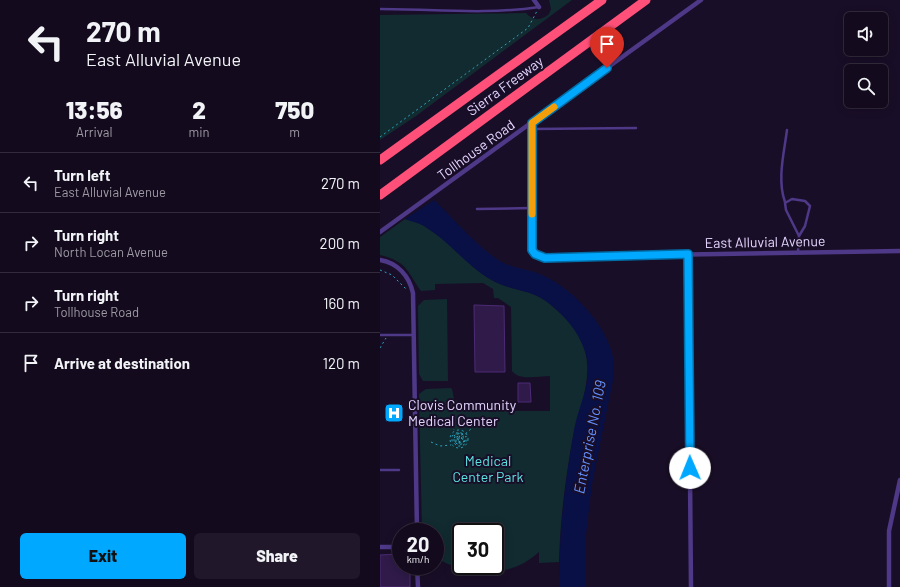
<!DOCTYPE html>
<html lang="en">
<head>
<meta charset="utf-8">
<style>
	:root { --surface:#130a1d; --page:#20182a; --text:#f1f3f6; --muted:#9d9aa4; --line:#322b3b; --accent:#01a8ff }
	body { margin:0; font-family:Barlow,sans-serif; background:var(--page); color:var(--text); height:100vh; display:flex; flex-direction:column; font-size:15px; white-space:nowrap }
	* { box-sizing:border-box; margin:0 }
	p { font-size:13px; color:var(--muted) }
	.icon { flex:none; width:22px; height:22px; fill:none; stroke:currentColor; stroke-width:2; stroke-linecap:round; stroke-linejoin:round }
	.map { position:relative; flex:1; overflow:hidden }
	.panel { display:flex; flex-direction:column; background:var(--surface); width:380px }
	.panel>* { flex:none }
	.top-card { background:#130a1d; color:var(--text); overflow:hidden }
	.controls { position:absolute; left:464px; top:12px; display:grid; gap:8px }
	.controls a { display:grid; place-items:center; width:44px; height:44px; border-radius:6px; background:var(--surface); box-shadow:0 2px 10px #0003,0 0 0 1px var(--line); font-size:20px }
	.speed { position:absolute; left:12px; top:523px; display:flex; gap:8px; font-size:20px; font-weight:700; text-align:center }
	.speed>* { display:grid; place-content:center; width:52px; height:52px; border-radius:50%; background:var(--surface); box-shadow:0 2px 10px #0003,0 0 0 1px var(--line); line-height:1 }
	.speed small { font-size:10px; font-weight:400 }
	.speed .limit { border:2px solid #111; border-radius:6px; background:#fff; color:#111 }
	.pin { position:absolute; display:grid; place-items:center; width:34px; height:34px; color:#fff; margin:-41px -17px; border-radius:50% 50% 50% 0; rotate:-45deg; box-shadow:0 0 4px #0007 }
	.pin .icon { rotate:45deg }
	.me { position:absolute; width:44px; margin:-22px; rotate:359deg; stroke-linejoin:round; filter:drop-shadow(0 0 3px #0008) }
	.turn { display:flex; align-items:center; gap:14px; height:84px; padding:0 20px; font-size:18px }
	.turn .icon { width:52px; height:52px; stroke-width:2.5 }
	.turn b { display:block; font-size:28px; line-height:34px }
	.eta { display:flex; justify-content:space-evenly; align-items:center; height:68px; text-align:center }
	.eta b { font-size:24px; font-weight:800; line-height:28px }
	.action { display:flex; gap:8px; margin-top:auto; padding:8px 20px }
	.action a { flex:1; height:46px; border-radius:6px; background:var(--accent); color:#111; font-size:16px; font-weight:800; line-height:46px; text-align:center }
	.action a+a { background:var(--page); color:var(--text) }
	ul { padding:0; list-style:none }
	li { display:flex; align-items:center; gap:12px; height:60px; padding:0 20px; border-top:1px solid var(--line) }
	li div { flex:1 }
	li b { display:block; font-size:15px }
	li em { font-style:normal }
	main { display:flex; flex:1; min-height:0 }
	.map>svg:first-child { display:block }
</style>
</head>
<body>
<main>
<section class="panel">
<div class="top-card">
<div class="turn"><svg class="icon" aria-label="left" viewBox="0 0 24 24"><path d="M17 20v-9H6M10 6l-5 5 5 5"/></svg><div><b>270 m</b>East Alluvial Avenue</div></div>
</div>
<div class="eta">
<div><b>13:56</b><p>Arrival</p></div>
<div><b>2</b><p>min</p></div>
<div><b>750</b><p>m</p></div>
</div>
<ul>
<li><svg class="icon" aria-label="left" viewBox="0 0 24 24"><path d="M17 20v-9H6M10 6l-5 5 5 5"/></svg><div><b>Turn left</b><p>East Alluvial Avenue</p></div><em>270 m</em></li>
<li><svg class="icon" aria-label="right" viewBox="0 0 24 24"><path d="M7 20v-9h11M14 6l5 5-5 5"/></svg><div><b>Turn right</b><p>North Locan Avenue</p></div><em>200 m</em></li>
<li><svg class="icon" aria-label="right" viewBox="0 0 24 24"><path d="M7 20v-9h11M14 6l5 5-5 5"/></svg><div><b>Turn right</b><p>Tollhouse Road</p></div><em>160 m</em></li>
<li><svg class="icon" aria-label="arrive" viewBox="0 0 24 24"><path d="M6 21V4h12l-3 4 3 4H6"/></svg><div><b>Arrive at destination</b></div><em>120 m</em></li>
</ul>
<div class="action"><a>Exit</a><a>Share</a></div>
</section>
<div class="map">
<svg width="520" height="587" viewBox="0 0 520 587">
	<rect width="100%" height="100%" fill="#190e27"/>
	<g fill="#112b31" fill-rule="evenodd">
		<path d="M169,0H192L36,116L0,140V15L146,13C153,21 161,21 169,14L171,9Z"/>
		<path d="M25,219C32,221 41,223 47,228C70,242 87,265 110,279C128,290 150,289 166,301C181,313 201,331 205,350C213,382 198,411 192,442C185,482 180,522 179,562L159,563V552C130,579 86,577 55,557V532H42L39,394L46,389L70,388L72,389L74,399L86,407L127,406L133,411H170V376C158,376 139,381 132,371L131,307L118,298H114L113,289L103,283L55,284V290L41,291C26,270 28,262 0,255V237ZM81,532H115V566H81Z"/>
		<polygon points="67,299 68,381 43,381 39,374 38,306 44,300"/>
	</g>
	<path fill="#081046" d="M54,200C74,219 92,241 114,257C129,269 146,268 162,275C193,288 232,330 234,365C234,370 234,375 233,380L212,484L205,543V587H180C178,534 185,483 194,430C198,408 209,389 208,366C206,346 195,327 180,313C172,305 162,297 150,293C137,289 123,287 110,279C87,266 70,242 47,228C41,223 32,222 25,219Z"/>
	<g fill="#2f1a49" stroke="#4c2b76">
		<polygon points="94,305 124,306 125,372 95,372"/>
		<polygon points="138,383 150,383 151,402 138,402"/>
		<polygon points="21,554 21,566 30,566 30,587 0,587 0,555"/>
	</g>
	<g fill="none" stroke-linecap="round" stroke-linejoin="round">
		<g stroke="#2ba2bd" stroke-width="1" stroke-dasharray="2 3" stroke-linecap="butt">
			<polyline points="0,137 148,28 157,11"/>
			<polyline points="0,270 12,275 27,290"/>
			<polyline points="0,348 6,338"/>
			<polyline points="72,425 74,430"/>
			<circle cx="79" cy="439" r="9"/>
			<polyline points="79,437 80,436 77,437 78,442 81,441 82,436 83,439 81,442 79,443 76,441 76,437 84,434 78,432 72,436 72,441 77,446 82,446 86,443 86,436 84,443 79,445 74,442 74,436 77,433 83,434 76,434 74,439 76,443 83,443 84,440 83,436 92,428 95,418"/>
			<rect x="78" y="438" width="2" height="2"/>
			<polyline points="51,442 60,446 71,445"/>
		</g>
		<g stroke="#4e3888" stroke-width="2.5">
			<path d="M0,9C52,9 107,15 159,7"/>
			<polyline points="152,129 256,128"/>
			<path d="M405,202C397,180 404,153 407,130"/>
			<polyline points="97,209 151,208"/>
			<polyline points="418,252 419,236 425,226 430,206 425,201 412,199 405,203 406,210 419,236"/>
			<polyline points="0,335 33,335"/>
			<polyline points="0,470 19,470"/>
		</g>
		<g stroke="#4e3888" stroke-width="4.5">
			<polyline points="154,0 159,7"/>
			<polyline points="152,123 151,245 155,254 159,257 520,251"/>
			<polyline points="0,232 321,0"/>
			<polyline points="308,254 311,587"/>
			<path d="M0,260C18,263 29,276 33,293L37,532"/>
			<polyline points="0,547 21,547"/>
			<polyline points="37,566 38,587"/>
			<polyline points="509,587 509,531 520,480"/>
		</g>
		<g stroke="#ff5079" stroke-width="9">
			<polyline points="0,160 222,0"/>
			<polyline points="0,195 266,0"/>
		</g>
	</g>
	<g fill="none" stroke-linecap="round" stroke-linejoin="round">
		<defs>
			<polyline id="route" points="227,68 152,123 152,250 155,254 165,258 308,254 310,468"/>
		</defs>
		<use href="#route" stroke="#016da6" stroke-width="10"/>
		<use href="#route" stroke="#01a8ff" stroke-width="7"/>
		<polyline stroke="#f59e0b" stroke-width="7" points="152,214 152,123 174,107"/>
	</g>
	<defs>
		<symbol id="hospital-square" viewBox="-11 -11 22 22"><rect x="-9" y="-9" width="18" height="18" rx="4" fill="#01a8ff" stroke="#190e27"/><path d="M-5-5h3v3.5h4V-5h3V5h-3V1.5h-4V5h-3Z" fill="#fff"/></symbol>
	</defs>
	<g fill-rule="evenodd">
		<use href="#hospital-square" x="3" y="402" width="22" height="22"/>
	</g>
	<g text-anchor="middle" stroke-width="4" stroke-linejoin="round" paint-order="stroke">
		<g font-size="14" fill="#e4d5ff" stroke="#190e27">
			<text transform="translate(125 86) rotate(-36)" y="5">Sierra Freeway</text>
			<text transform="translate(96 150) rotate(-36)" y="5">Tollhouse Road</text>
			<text transform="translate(385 242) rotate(-1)" y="5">East Alluvial Avenue</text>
		</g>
		<g font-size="14" fill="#e4d5ff" stroke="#190e27" text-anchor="start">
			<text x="28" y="410">Clovis Community<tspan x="28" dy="16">Medical Center</tspan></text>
		</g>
		<g font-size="14" fill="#5ce4e3" stroke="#190e27">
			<text x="108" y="466">Medical<tspan x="108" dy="16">Center Park</tspan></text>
		</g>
		<g font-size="15" font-style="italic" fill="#6391ff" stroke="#190e27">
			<text transform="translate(210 437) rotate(-79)" y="5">Enterprise No. 109</text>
		</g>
	</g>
</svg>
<div class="controls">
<a><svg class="icon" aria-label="sound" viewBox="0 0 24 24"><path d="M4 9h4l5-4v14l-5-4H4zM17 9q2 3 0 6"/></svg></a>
<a><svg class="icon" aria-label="search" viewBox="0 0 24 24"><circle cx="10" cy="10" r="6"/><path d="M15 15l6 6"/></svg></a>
</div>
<div class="speed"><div>20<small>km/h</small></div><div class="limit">30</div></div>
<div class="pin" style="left:227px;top:68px;background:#d93025"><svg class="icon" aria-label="arrive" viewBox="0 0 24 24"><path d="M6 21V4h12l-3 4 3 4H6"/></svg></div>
<svg class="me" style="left:310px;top:468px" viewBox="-20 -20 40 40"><circle r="19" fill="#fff"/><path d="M0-13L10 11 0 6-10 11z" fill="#01a8ff"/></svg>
</div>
</main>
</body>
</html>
